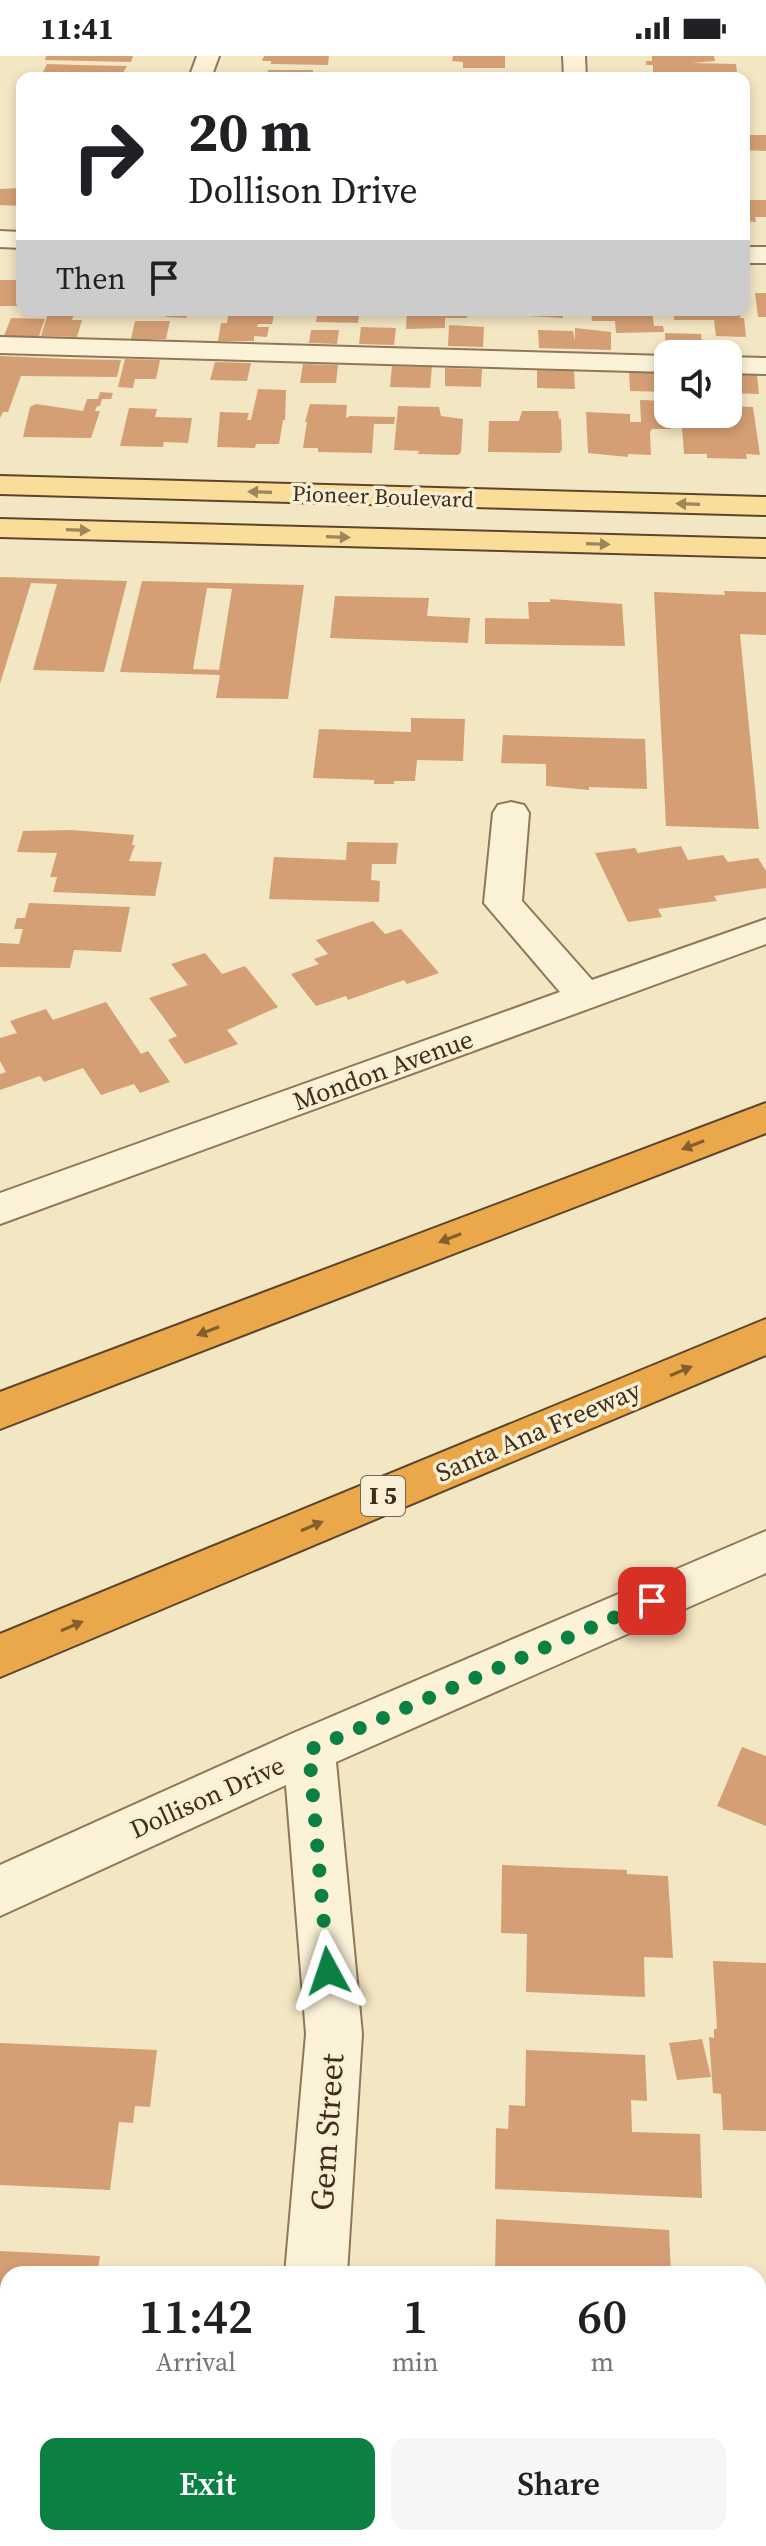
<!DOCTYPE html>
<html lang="en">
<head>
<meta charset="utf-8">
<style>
	:root { --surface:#fff; --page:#f6f6f6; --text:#202124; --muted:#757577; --accent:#0b8043 }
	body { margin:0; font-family:"Source Serif 4",serif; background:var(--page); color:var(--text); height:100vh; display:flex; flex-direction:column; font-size:30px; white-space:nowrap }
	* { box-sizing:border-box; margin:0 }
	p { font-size:26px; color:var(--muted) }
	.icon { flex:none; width:44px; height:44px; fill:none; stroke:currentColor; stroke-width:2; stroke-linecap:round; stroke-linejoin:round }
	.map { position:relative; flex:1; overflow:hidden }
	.details { position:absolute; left:0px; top:2210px; width:766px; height:280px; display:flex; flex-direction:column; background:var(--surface); border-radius:24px 24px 0 0; box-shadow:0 4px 12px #0003 }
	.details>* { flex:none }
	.banner { position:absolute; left:16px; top:16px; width:734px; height:244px; border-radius:16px; box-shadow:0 4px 12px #0003; background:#fff; color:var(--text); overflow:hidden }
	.fabs { position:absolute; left:654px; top:284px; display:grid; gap:16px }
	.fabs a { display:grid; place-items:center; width:88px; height:88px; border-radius:16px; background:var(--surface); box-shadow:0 4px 12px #0003; font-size:40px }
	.pin { position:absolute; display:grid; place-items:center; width:68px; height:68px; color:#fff; margin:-34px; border-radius:16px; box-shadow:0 4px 12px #0006 }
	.me { position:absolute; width:88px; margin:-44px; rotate:355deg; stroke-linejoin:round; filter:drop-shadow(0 0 6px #0008) }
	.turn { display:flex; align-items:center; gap:28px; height:168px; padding:0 40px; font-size:36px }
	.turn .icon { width:104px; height:104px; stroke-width:2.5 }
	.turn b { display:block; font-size:56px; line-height:68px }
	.then { display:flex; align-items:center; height:76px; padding:0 40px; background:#0003; gap:16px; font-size:30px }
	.eta { display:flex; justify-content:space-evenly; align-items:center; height:136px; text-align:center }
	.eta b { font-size:48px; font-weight:600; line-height:56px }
	.primary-button { display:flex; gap:16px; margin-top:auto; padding:16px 40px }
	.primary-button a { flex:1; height:92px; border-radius:16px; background:var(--accent); color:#fff; font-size:32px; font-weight:600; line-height:92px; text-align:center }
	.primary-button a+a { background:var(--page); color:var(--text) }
	.status { display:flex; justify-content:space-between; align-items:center; height:56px; padding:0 40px; background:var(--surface); direction:ltr }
	.status svg { height:22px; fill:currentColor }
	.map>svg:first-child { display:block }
</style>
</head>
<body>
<div class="status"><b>11:41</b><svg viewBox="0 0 49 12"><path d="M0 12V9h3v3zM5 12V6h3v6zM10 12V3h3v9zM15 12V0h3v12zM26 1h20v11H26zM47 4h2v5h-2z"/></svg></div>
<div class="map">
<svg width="766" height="2490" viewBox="0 0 766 2490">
	<rect width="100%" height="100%" fill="#f3e6c3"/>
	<g fill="#d59f75" fill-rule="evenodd">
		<polygon points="46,0 133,0 131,6 45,4"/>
		<polygon points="264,0 329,0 328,9 271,8 271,5 262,5"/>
		<polygon points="453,0 505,0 505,12 463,12 463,6 452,5"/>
		<polygon points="652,0 714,0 715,5 692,7 736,8 737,17 653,16 653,9 646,9 646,5 652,5"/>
		<polygon points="47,8 78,9 127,10 120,22 45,22 41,20"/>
		<polygon points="268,14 313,14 312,22 266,22"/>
		<polygon points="427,16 507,18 507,22 426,22"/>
		<polygon points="744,79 766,79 766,95 744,94"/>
		<polygon points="22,132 22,150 0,149 0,133"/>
		<polygon points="744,144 766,144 766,161 755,161 756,166 744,165"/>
		<rect x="0" y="224" width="22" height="26"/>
		<polygon points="755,237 766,237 766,261 758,261"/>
		<polygon points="49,254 75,254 72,264 82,264 77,281 41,280"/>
		<polygon points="168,254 196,254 195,258 188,257 186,262 166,261"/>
		<polygon points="229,254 275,254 272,268 258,268 257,271 269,271 267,281 254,280 254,285 218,285 221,267 227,267"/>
		<polygon points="318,254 380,254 379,259 359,259 358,267 316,266"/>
		<polygon points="407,254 468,254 467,262 445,262 445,272 406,273"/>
		<polygon points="495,254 563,254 563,262 495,258"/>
		<polygon points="595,254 652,254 654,270 663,270 664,276 616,277 615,265 592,265 591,256"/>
		<polygon points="664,254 739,254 740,262 744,262 746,281 716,280 714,264 674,264 674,260 665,260"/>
		<polygon points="11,262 45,263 39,280 4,280"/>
		<polygon points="135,265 170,265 166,283 131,283"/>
		<polygon points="449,269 484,271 483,291 448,290"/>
		<polygon points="361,271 396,272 394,289 359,288"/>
		<polygon points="575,272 611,276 611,294 539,292 538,274 573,275 575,285"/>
		<polygon points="311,274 339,274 337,288 309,287"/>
		<polygon points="665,277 701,278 703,296 666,295"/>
		<polygon points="0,300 69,303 121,304 117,321 21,320 8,356 3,356 0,362"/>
		<polygon points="125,303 160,304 156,323 135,323 133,332 118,331"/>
		<polygon points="215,306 251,307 247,325 210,324"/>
		<polygon points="303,308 338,309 336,327 300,327"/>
		<polygon points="392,310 432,311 430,332 390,331"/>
		<polygon points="445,312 482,313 481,331 445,330"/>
		<polygon points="537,314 574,315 575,333 537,332"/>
		<polygon points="629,316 666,316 668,336 630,335"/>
		<polygon points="728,318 757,319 759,338 728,337"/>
		<polygon points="258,333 286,334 285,364 283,364 279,388 256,388 255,392 217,391 220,356 249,357 247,364 251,364"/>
		<polygon points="100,336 113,337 111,343 102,343 100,350 97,350 95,355 100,355 91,382 23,381 30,351 36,348 83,355 87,343 98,343"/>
		<polygon points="640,344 668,345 671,373 652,373 650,376 651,399 628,398 628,401 588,397 586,356 630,358 630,366 641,366"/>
		<polygon points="310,348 347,349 346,362 350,360 395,361 394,368 374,368 372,397 318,396 318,392 303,392 307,366 305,366"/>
		<polygon points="398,350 439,351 441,360 463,363 461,396 458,399 418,398 419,395 394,394"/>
		<polygon points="728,350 753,351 760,399 746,398 747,403 707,402 707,398 684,398 681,358 728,358"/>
		<polygon points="129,352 157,353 155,361 192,362 188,387 164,386 163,391 120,390"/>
		<polygon points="522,355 558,355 559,363 561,363 562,394 559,397 488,396 489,365 519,365"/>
		<polygon points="0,521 127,525 104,616 33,614 57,528 31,527 0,628"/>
		<path d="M142,525L304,529L288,643L216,642L220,619L120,616ZM207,532L232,533L219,614L193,613Z"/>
		<polygon points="724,535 766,536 766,579 740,578 759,773 666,770 654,536 725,539"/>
		<polygon points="335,540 429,542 427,560 470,562 468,587 330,582"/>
		<polygon points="550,543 622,548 625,590 485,588 485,562 529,563 528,546 550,546"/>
		<polygon points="411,662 465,663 463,705 417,704 415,725 394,725 394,728 374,728 374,724 313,722 319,673 411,676"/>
		<polygon points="503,679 645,683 647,733 589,731 589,734 546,730 546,708 501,707"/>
		<polygon points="72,774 134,779 132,789 135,789 129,805 162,806 155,840 53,836 57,821 50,821 57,797 17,796 23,775"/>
		<polygon points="347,786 398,787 396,808 372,808 371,824 380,825 379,846 269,843 274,801 346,804"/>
		<polygon points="681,790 688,804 723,799 728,806 758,802 766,815 766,832 714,840 717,845 658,853 662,861 628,866 595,797 635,792 638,797"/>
		<polygon points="29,847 130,851 121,896 74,894 70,912 0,911 0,887 19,888 23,873 14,873 17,862 25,862"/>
		<polygon points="373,865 385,878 401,873 439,917 407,928 404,924 348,944 346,940 316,950 291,918 319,908 314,903 328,898 316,884"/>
		<polygon points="205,897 222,918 245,910 278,951 227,974 238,988 185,1008 168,984 177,980 149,942 188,929 171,908"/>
		<polygon points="106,946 141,998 148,995 170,1026 140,1037 134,1028 101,1039 83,1012 44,1026 40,1020 0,1034 0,1018 6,1016 0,1005 0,982 17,977 10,965 46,953 53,964"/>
		<polygon points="742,1691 766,1700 766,1770 717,1750"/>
		<polygon points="502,1809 627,1814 627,1818 668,1820 673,1902 644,1901 645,1941 526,1936 527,1878 501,1877"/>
		<polygon points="713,1905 766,1907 766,2075 723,2074 721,2038 713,2037 709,1981 714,1982 714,1973 717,1973"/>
		<polygon points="702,1983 711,2021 677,2024 669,1987"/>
		<polygon points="0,1987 157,1994 150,2051 135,2050 133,2067 119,2066 110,2134 0,2129"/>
		<polygon points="526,1994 645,1999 647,2045 631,2044 632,2076 700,2078 702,2142 495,2133 496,2072 508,2073 509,2049 525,2050"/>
		<polygon points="496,2163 669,2174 671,2218 495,2218"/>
		<polygon points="0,2195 100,2200 97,2218 8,2218 8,2357 0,2357"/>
		<polygon points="758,2285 766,2286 766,2370 758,2369"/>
		<polygon points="758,2374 766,2375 766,2458 758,2457"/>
		<polygon points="0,2440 8,2441 8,2482 90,2482 89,2490 0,2490"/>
		<rect x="491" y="2482" width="220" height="8"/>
	</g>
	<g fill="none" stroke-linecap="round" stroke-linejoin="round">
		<defs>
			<g id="minor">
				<polygon points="197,0 219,0 211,22 189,22"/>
				<polygon points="563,0 585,0 586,22 564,22"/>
				<polygon points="0,175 22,176 22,192 0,191"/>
				<rect x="744" y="191" width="22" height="16"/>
				<polygon points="0,281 668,300 668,316 0,297"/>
				<polygon points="728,301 766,302 766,318 728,317"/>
				<polygon points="511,746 524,749 529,757 522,845 592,924 766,863 766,888 0,1168 0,1137 560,936 484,847 493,757 498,749"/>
				<polygon points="766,1475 766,1517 336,1706 362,1978 347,2218 285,2218 306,1978 286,1729 0,1860 0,1809 291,1678"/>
				<polygon points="264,2482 330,2482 329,2490 263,2490"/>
			</g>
			<g id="major">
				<polygon points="0,420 766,441 766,459 0,438"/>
				<polygon points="0,463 766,483 766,501 0,481"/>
			</g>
			<g id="highway">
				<polygon points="766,1047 766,1077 0,1373 0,1336"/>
				<polygon points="766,1263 766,1299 0,1621 0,1578"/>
			</g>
		</defs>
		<use href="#minor" stroke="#907757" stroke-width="4"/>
		<use href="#major" stroke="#5d442c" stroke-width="4"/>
		<use href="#highway" stroke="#5d442c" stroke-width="4"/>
		<use href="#minor" fill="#fcf2d8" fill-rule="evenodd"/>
		<use href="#major" fill="#fadd98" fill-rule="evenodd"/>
		<use href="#highway" fill="#eba84b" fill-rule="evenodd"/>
	</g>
	<defs><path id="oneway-solid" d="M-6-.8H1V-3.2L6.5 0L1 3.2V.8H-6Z" transform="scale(2)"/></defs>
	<g fill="#9c865a">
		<use href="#oneway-solid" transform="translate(260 436) rotate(-178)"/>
		<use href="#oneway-solid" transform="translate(688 448) rotate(-178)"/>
		<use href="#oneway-solid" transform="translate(78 474) rotate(2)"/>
		<use href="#oneway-solid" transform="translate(338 481) rotate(2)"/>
		<use href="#oneway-solid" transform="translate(598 488) rotate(2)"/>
	</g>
	<g fill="#835f2f">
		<use href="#oneway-solid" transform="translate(693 1089) rotate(159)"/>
		<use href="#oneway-solid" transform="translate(450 1182) rotate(159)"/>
		<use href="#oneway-solid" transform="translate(208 1275) rotate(159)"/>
		<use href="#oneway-solid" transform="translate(681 1315) rotate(-23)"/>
		<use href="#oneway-solid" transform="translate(312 1470) rotate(-23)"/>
		<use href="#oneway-solid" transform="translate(72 1570) rotate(-23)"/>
	</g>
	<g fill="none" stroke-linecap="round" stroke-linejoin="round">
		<polyline stroke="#0b8043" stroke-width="14" stroke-dasharray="0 25.2" points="328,1915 309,1694 652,1545"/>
	</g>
	<g text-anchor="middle" stroke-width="7" stroke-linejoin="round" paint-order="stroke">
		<g font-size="22" fill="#3e2e1d" stroke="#f9efd4">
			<text transform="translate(383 440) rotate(2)" y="8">Pioneer Boulevard</text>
		</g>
		<rect fill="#f9efd4" stroke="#766854" stroke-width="2" x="361" y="1420" width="44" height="40" rx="6"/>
		<g font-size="24" font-weight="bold" fill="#3e2e1d">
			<text x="383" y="1448">I 5</text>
		</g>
		<g font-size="26" fill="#3e2e1d" stroke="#f9efd4">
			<text transform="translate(383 1014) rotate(-20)" y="9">Mondon Avenue</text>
			<text transform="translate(538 1375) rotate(-23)" y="9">Santa Ana Freeway</text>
			<text transform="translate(207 1741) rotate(-24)" y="9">Dollison Drive</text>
		</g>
		<g font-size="32" fill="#3e2e1d" stroke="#f9efd4">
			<text transform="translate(327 2076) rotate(-86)" y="11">Gem Street</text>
		</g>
	</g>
</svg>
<div class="fabs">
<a><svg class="icon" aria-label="sound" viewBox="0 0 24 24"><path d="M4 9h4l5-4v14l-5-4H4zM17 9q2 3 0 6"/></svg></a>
</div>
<div class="pin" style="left:652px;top:1545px;background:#d93025"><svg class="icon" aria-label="arrive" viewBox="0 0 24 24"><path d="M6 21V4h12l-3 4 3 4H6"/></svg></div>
<svg class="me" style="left:328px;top:1915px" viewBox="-20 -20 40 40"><path d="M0-17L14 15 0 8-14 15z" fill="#0b8043" stroke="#fff" stroke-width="4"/></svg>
<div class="banner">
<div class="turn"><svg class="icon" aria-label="right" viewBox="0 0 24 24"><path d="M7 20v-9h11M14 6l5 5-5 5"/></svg><div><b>20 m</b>Dollison Drive</div></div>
<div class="then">Then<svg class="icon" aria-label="arrive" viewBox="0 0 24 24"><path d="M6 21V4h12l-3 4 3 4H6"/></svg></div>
</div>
<section class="details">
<div class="eta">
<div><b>11:42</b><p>Arrival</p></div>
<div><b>1</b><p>min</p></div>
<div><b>60</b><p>m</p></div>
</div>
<div class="primary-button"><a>Exit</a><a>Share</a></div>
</section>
</div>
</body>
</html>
